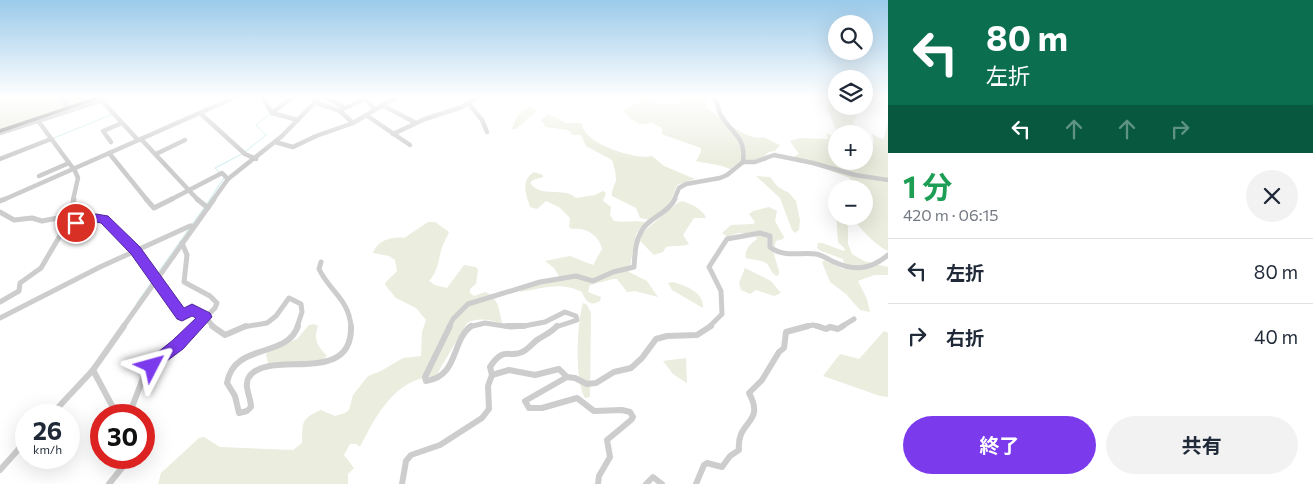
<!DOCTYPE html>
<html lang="ja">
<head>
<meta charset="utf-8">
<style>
	:root { --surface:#fff; --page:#f2f2f3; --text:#1f2937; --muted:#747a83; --line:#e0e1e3; --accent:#7c3aed }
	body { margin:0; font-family:Commissioner,"Noto Sans JP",sans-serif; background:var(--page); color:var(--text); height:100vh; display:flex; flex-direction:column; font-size:19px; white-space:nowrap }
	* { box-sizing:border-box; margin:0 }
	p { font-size:16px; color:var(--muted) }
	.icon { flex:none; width:28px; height:28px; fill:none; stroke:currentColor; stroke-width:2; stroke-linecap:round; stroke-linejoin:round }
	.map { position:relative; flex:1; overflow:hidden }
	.details { display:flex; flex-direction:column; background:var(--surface); width:425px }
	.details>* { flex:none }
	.hud { background:#0b6e4f; color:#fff; overflow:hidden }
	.controls { position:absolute; left:828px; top:15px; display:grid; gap:10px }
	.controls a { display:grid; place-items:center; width:45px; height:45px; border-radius:50%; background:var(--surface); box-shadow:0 5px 20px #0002; font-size:25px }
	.speed { position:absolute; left:15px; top:404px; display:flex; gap:10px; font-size:25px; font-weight:700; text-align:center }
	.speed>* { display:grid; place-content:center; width:65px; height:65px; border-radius:50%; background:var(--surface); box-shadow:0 5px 20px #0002; line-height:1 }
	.speed small { font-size:12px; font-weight:400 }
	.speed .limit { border:8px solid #d22; background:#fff; color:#111 }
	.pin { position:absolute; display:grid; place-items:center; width:42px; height:42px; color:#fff; margin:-21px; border:2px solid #fff; border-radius:50%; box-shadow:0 1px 5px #0007 }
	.me { position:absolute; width:55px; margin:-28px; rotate:51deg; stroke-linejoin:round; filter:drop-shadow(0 0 4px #0008) }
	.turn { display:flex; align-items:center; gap:18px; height:105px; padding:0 15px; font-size:22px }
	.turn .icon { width:65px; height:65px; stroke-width:2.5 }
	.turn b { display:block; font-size:35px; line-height:42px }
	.lanes { display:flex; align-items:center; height:48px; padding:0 15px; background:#0003; justify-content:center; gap:25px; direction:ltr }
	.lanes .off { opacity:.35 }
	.round { display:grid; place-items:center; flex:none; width:52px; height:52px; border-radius:26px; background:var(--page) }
	.head { display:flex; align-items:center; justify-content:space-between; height:85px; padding:0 15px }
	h1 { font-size:30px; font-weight:700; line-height:38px; color:#1e9e55 }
	.action { display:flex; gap:10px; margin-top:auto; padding:10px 15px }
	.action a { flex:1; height:58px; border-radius:30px; background:var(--accent); color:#fff; font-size:20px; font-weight:700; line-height:58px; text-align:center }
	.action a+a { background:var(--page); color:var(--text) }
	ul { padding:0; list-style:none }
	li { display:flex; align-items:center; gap:15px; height:65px; padding:0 15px; border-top:1px solid var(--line) }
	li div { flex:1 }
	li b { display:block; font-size:19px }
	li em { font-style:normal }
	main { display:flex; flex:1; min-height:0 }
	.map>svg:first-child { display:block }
</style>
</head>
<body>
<main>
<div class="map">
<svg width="888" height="484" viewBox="0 0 888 484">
	<rect width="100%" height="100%" fill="#fff"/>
	<g fill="#ebedde">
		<polygon points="0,96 101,96 0,130"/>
		<path d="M650,96H656L653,103L677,105C686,94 694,96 708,96L705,107C719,116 747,142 763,137L780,145L775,151L769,152L763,157L767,161L757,162L742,160L730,169C719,164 708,164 696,161L701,152V148L664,135L662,134V128L651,122C640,128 630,119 623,110L646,99Z"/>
		<polygon points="829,101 836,104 836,106 858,112 853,124 856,125 861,134 843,134 836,130 828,109"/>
		<path d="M530,106L537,111L516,129H512C515,118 520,111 530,106Z"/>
		<path d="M548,114L566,123H581C583,127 584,132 589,136C599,147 638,160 652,156L664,166L695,179L677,185L670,203L652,220L640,218L636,208L612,196C611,189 615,186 616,180C616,174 614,165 612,160L586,146L581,135H573L568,130L546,127L541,120Z"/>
		<path d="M888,120V251C875,245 859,228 852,216H864V189H853L850,178L815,165L790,159L799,154L790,141L799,138L827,139L828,138L826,134L836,136V161H864V138L874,144L872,134L882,139L884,138Z"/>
		<path d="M534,172L543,175V177L533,180L530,183C542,199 563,186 576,198L595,195L603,191L606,193L603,201L611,207L610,215L614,221C625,223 634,220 645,222L636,234L629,272L647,281L658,297L635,291L627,292L617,279H613L590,285L588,292L601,297L600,301C591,307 585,301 582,292C559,281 543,289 520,292L522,289L560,278L554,268L545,261L570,256L593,265L602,249C599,235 586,227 572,229L569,227L570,218L559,207L546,201L537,209L530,207C526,194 520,181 534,172Z"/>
		<polygon points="756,176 770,177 778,187 789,193 796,201 800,220 799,230 795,233 792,230 780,198"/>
		<path d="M682,201C691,204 703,209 706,218H694L683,235L689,244C681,247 675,245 666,247L663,252L654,255L640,241L643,232L679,202Z"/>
		<path d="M769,207L777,211L775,221L784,237L783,239L776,241L773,251L779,271V274L777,276C770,273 771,267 766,263C762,260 751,260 746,258C744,250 751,243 757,239L754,233H738L728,237L722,233L731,225L753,224L755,222L749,214L753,211Z"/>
		<polygon points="836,212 836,216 843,216 848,227 848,244 852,254 864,261 888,267 888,275 874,275 858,281 867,299 870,312 860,310 846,294 830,282 822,262 825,260 843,269 845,268 843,259 821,251 817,248 818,243 822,243 844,251 845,249 838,242"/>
		<path d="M428,222H435L449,232C447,237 444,242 442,247C438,260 439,270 429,281L435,285L447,288L464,265L476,267L478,270L476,284L470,289V293L474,296L485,292L492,295L498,305L502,323C489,320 479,317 467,323L437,374L433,377C395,378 375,417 360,447L356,444H350L344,455L354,468L348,474V484H158L161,473L199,438L204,437L220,447L293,450L302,443C303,422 300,419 321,410L335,416L345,413L349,410L353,395L368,376L381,371L403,358L421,356L422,332L426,320L416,308L396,298L386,286L385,283L397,271L395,260L389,256L373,253C377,241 391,236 404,238Z"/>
		<polygon points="745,268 771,281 781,293 774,296 756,290 750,294 741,290 739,283"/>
		<path d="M672,282C685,285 704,292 703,308L672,290L668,283Z"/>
		<path d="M583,303L587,305L591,313L590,397L585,398C574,381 577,322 583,303Z"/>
		<path d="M314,324L318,326C313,340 318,346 327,356L322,360L269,366L266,355L268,351L297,339L309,325Z"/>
		<polygon points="884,331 888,333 888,397 880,396 823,376 840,354 859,359"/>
		<polygon points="686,358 687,383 673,374 663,361"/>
	</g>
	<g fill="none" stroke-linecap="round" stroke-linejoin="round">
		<g stroke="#c9ecee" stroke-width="1">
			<polyline points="54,138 113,114"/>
			<polyline points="245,152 266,135 256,125 271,113"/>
			<polyline points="220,173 215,168 242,154"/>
			<polyline points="206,205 224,178"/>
			<polyline points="193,223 204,208"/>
			<polyline points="157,274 189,229"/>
			<polyline points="137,303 153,280"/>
		</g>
		<g stroke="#cdcdcd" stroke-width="4.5">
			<polyline points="61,96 68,108"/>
			<polyline points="261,96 272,113 298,120"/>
			<polyline points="324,96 345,108 365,99 375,109"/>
			<path d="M713,96C719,103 717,110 722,117C734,136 746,137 743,162"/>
			<polyline points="102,101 138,140"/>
			<polyline points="314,102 340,111"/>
			<polyline points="469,104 482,120 487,132"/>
			<polyline points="382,105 416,123"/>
			<polyline points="342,110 340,111 353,123"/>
			<polyline points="200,113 245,154 256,159"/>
			<polyline points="272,113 294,96"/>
			<polyline points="366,115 410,145"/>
			<polyline points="39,122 75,171 78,178 73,200"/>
			<polyline points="0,133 115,96"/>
			<polyline points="393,134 425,119 462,107 479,96"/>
			<polyline points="141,139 198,200"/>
			<polyline points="111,142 103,131 122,123"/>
			<polyline points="275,142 293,147 316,136 353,123 398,96"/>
			<polyline points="109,153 147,200"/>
			<polyline points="156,154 185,140"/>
			<polyline points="0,159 51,139"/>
			<polyline points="39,176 69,163"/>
			<polyline points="3,200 238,96"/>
			<polyline points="170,200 222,173 228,179"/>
			<polyline points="213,200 228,179 282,136 321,96"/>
			<polyline points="674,200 679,188 686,184 720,178 727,175 743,162 755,162 774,155 813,163 855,175 888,180"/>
		</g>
		<g stroke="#cdcdcd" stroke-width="5">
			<polyline points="146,199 154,208 172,199"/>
			<polyline points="197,199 208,208"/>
			<polyline points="0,201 5,199"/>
			<polyline points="0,212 14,220 32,218 42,221 69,216"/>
			<polyline points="67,224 96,218 103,219 136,251 182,315 192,309 205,317 214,327"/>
			<polyline points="182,243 187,255 184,282 210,296 217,303 215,308 196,327"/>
			<path d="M321,262L319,269C330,292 349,299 351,327"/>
			<polyline points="0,302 19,291 20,283 41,268 68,222 74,199"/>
			<polyline points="0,318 100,267 190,226 194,226"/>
			<polyline points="123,327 214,199"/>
			<polyline points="243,327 267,323 276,316 289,298 301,304 302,312 297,327"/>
			<path d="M449,327L453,319L468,304L540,282L576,276L593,281L613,272L634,267C635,255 635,242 641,232C647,218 668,214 675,199"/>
			<polyline points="469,327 485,323 511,327 524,326 545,322 565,312 576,316 577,320 556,327"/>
			<path d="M709,327L722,314L721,291L709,267L727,239L760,233L770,236V247C784,258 799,252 816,254C822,255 828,259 834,262C854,271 870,270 888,255"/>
			<polyline points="804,327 813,325 821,327"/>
			<polyline points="829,327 832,327"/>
			<polyline points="841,327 854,319"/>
		</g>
		<g stroke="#cdcdcd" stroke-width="6">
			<polyline points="212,326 225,335 246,326"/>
			<path d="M298,326C287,359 234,342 227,383L235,396L239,413L247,411L251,407C251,397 243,385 249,377C268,348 353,388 351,326"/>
			<path d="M450,326L425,377L426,381C459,376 451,341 471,326"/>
			<polyline points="507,326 524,326"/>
			<polyline points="817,326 826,329 830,327 838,329 843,326"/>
			<polyline points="93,370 117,415"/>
			<polyline points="492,375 509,370 535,375 559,369 567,377"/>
			<polyline points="51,415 93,370 124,326"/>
			<polyline points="129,415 145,373 197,326"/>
			<polyline points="0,470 26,441"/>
			<polyline points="109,484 130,458"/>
			<path d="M402,484L406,461L411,455L440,445L482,418L489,409L488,386L492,375L490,367C505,344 510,360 524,351C529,348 533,343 537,340C544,335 551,333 557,326"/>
			<polyline points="598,484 599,476 610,457 607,440 631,420 633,417 630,412 622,410 594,411 577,398 542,408 529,408 525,401 567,377 575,378 587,384 596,383 614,372 631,368 642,358 656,339 667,336 697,335 711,326"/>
			<polyline points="646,484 653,477 662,484"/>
			<path d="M696,484L704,465L707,463L722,467L730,456L739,450C736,420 766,424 749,393L762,380L779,352L784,348L786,332L808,326"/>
		</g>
		<polygon fill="#979797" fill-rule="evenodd" points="99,96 107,96 0,133 0,129"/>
	</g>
	<linearGradient id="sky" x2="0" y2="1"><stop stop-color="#9bcaea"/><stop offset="0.59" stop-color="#fff"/><stop offset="1" stop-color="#fff" stop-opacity="0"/></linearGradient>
	<rect width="888" height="164" fill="url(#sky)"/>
	<polygon fill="#7c3aed" stroke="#51269a" points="96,214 108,216 140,247 184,308 192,304 210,313 212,317 183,349 152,372 147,370 145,366 147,361 173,340 196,318 192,316 182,321 177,319 131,254 101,223 96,222 76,227 70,223 72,220"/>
</svg>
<div class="controls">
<a><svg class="icon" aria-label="search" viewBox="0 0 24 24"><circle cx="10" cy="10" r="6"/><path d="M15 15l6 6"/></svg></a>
<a><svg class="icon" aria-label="layers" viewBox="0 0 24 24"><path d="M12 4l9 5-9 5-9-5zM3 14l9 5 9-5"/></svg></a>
<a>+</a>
<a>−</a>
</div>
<div class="speed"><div>26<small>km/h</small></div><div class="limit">30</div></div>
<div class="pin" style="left:76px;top:223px;background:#d93025"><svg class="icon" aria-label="arrive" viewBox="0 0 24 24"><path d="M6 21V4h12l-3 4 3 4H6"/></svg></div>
<svg class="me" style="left:152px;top:366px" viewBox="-20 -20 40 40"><path d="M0-17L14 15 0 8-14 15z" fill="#7c3aed" stroke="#fff" stroke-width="4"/></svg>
</div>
<section class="details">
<div class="hud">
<div class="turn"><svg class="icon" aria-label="left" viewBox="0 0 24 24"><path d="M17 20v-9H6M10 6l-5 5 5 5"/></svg><div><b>80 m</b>左折</div></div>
<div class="lanes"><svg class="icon" aria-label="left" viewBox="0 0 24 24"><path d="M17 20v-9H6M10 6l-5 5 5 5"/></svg><svg class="icon off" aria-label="ahead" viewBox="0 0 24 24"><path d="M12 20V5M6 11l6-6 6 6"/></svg><svg class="icon off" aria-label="ahead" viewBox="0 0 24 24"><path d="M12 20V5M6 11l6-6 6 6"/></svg><svg class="icon off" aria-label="right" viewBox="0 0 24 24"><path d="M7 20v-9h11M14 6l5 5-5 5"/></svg></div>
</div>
<div class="head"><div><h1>1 分</h1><p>420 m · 06:15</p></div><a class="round"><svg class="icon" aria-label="close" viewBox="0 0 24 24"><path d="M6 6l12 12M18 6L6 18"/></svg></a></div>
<ul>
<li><svg class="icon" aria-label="left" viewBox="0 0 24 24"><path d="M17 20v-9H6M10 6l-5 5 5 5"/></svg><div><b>左折</b></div><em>80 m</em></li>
<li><svg class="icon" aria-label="right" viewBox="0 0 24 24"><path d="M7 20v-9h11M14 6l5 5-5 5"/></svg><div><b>右折</b></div><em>40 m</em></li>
</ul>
<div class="action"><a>終了</a><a>共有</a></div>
</section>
</main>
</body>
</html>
